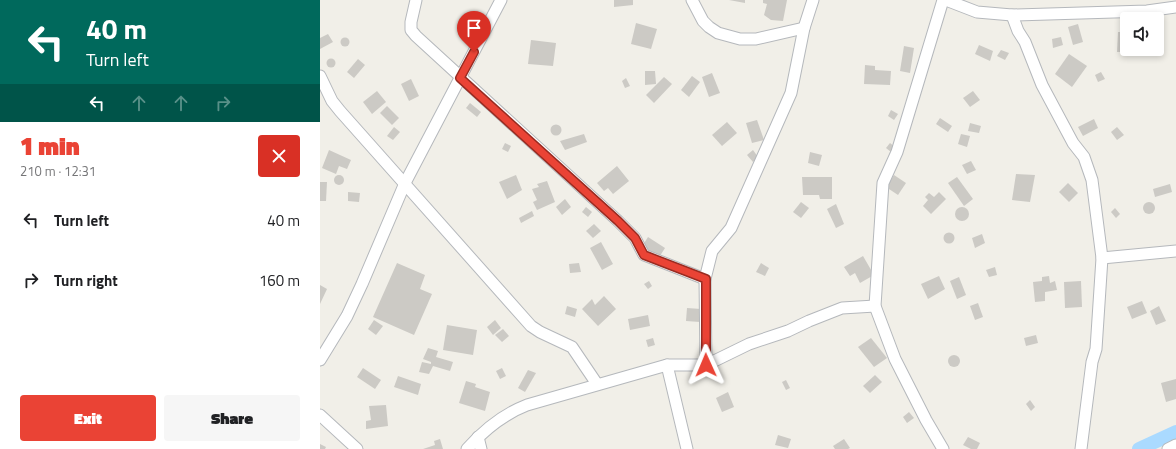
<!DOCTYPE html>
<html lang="en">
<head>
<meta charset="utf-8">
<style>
	:root { --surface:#fff; --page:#f6f6f6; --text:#202124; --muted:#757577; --accent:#ea4335 }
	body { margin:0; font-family:"Titillium Web",sans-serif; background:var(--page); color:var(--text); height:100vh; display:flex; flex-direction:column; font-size:15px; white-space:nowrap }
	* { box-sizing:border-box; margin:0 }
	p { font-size:13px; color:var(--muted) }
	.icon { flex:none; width:22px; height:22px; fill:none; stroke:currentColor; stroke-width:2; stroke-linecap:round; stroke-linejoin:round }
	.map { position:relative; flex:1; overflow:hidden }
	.drawer { display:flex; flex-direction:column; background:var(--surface); width:320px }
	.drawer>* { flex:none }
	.guide { background:#00695c; color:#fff; overflow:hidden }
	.fabs { position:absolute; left:800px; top:12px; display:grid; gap:8px }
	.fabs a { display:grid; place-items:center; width:44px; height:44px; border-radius:4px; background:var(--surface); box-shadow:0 2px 6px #0003; font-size:20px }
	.pin { position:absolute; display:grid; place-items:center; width:34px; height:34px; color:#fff; margin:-41px -17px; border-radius:50% 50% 50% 0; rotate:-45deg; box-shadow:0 0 4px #0007 }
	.pin .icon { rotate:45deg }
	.me { position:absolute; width:44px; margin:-22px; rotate:359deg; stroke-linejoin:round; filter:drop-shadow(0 0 3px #0008) }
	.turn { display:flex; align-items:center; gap:14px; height:84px; padding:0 20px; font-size:18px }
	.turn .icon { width:52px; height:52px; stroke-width:2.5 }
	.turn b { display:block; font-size:28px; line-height:34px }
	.lanes { display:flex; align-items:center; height:38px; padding:0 20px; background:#0003; justify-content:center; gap:20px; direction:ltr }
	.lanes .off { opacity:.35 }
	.round { display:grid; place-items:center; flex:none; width:42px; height:42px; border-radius:4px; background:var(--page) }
	.summary { display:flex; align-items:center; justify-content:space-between; height:68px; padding:0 20px }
	h1 { font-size:24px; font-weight:800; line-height:30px; color:var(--accent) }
	.primary-button { display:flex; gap:8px; margin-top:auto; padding:8px 20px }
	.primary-button a { flex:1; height:46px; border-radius:4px; background:var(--accent); color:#fff; font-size:16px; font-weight:800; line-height:46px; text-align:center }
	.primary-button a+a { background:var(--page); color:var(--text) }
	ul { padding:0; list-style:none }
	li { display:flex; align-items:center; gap:12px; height:60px; padding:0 20px }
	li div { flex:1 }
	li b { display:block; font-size:15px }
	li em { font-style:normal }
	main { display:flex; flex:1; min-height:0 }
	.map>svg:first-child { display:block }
</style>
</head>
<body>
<main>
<section class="drawer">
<div class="guide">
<div class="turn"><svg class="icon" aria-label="left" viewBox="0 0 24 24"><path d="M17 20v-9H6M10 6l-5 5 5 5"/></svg><div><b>40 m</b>Turn left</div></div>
<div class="lanes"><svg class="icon" aria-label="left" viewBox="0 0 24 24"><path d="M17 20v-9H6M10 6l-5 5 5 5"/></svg><svg class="icon off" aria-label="ahead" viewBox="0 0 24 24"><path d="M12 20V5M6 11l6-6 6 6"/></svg><svg class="icon off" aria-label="ahead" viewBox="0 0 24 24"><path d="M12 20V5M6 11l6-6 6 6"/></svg><svg class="icon off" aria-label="right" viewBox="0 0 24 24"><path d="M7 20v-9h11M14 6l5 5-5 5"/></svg></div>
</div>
<div class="summary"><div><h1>1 min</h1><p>210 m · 12:31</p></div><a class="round" style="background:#d93025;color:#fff"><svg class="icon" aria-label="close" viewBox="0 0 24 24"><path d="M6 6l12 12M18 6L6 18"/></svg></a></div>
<ul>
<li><svg class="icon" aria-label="left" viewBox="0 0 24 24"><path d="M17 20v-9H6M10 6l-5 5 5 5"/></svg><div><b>Turn left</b></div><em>40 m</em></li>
<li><svg class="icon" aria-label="right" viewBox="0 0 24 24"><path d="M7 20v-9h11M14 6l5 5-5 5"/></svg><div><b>Turn right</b></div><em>160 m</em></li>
</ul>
<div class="primary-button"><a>Exit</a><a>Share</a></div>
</section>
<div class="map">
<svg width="856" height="449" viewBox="0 0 856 449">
	<rect width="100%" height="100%" fill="#f1efe8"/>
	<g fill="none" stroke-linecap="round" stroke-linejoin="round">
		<polyline stroke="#aadaff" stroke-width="14" points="819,449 856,432"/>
	</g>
	<g fill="#cccac5">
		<polygon points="294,0 313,0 313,5 294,7"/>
		<polygon points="409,0 425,0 425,3"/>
		<polygon points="443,0 467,0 463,21 451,20 444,15 447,4 443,3"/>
		<polygon points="316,23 337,29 331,49 311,44"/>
		<polygon points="758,24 763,42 753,45 748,27"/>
		<polygon points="798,32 806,32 806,52 797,52"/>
		<polygon points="8,34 13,42 0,49 0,38"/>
		<polygon points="741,37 743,45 733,48 732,39"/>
		<circle cx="25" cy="42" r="4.5"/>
		<polygon points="211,40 236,43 233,66 208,64"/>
		<polygon points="659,45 673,51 670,61 655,54"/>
		<polygon points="584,46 594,48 590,73 580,71"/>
		<polygon points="681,50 689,53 685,60 677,56"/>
		<polygon points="749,54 767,66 752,87 735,74"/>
		<circle cx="11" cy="63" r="4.5"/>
		<polygon points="38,59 45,65 34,78 27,72"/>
		<polygon points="545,65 555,66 555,70 571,71 570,85 544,84"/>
		<polygon points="325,71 335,71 336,84 325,85"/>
		<polygon points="781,72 785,79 778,82 775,75"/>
		<polygon points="392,73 400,93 389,97 382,77"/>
		<polygon points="372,76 380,82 369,97 361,90"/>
		<polygon points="344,77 352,84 334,103 326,95"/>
		<polygon points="306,78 310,86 305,88 302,81"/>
		<polygon points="91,79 99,96 89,101 81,84"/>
		<polygon points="57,91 66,102 52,114 43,102"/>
		<polygon points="653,91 660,100 650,107 643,98"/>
		<polygon points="150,103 161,112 157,117 146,108"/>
		<polygon points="67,106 79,118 72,125 60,113"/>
		<polygon points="571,110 578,114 574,120 568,116"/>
		<polygon points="620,118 632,126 628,132 616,124"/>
		<polygon points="774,119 778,128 763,136 758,127"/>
		<polygon points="437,120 444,140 432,143 426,123"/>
		<polygon points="407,122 417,133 402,146 392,135"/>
		<polygon points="650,123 661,126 659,133 648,131"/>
		<circle cx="236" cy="130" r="5.5"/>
		<polygon points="74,127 80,132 73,140 67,136"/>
		<polygon points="797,127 804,135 797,140 791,132"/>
		<polygon points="264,134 267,142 245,150 240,141"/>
		<polygon points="641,134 650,136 647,147 638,144"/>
		<polygon points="185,143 191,146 188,152 182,149"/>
		<polygon points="570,143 575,147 571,152 566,148"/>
		<polygon points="9,150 31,160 27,169 19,166 16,174 2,168"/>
		<polygon points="433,150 438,157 433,162 427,155"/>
		<polygon points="490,152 502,155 499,166 488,163"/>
		<polygon points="651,161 656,170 647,174 642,165"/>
		<polygon points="297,166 309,181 293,194 288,188 284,191 277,183"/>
		<polygon points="696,174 715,175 710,202 692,200"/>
		<polygon points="196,175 202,190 187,199 179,182"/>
		<polygon points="574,175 586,183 578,195 566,187"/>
		<circle cx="19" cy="180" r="5"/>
		<polygon points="482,177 512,177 512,199 500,199 499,195 483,195"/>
		<polygon points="637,177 653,199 644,206 628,183"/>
		<polygon points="227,181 235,202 217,210 213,202 217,200 212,189 219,187 217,184"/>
		<polygon points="0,182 7,182 6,201 0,201"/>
		<polygon points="748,183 758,193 749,202 739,192"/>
		<polygon points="850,184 852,192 835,197 833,189"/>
		<polygon points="28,192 40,193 39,202 28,201"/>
		<polygon points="619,192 626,199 611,214 603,206 608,200 605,197 609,193 614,197"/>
		<polygon points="245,199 251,207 242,215 236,207"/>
		<circle cx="829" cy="208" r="6"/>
		<polygon points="481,202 489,208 481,218 473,212"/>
		<polygon points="516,204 524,224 516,228 507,209"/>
		<polygon points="266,207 272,212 268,217 262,212"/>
		<circle cx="642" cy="214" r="7"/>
		<polygon points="795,208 800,214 796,218 791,212"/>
		<polygon points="212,211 214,216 201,223 199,218"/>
		<polygon points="274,224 281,231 273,238 266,231"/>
		<circle cx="629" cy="238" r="5.5"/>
		<polygon points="662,234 665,243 655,248 652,238"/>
		<polygon points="328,237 345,248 338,259 321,248"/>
		<polygon points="281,242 293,264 282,270 270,248"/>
		<polygon points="543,256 554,275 540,283 535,273 530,276 524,267"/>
		<polygon points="77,263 105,275 100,289 112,294 94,335 53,317"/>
		<polygon points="259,263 261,272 250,273 249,264"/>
		<polygon points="441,263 449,268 445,276 436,272"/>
		<polygon points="675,267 677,275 669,277 666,270"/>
		<polygon points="619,276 625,289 608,299 601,284"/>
		<polygon points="729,276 730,283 735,281 737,290 725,292 725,301 715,302 713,282 722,281 722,277"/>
		<polygon points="639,277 646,295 637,299 630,281"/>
		<polygon points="329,281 332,286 328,289 324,284"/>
		<polygon points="761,281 762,307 745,308 744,282"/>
		<polygon points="0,285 7,289 0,304"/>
		<polygon points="284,296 296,309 278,326 262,309 272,299 275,305"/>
		<polygon points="822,301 827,313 812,319 807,307"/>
		<polygon points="658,303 663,317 655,320 650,306"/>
		<polygon points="247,306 257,309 255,317 245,314"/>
		<polygon points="839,306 846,321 836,325 830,311"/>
		<polygon points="367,308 381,309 380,322 366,321"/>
		<polygon points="328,315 330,326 310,330 308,319"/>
		<polygon points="54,320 63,326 56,335 48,329"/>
		<polygon points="175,320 181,328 173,335 167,327"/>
		<polygon points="127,325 157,330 153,355 123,350"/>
		<polygon points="183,329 189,336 182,342 175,335"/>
		<polygon points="716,335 718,343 706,346 704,338"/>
		<polygon points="333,338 335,345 328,347 326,340"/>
		<polygon points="551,338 567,358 554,367 538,347"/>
		<polygon points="108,348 118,351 116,357 133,362 130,371 113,366 109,374 99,372 102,362 111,364 111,362 103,359"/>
		<circle cx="634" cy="361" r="6"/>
		<polygon points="43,368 61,380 55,389 37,377"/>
		<polygon points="182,368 186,376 180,379 176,371"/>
		<polygon points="208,370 216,373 205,392 198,388"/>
		<polygon points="555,375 562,382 550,393 543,386"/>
		<polygon points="78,376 101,384 98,395 74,387"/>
		<polygon points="856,379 856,399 846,402 841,383"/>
		<polygon points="466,380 470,388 466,390 462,382"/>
		<polygon points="146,381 156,384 155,387 170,392 165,411 139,403"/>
		<polygon points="408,392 414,407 402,412 396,398"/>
		<polygon points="710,400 715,407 711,411 706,404"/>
		<polygon points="66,405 68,426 46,429 46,421 51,420 49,406"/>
		<polygon points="589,412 594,418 587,423 583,417"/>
		<polygon points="458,435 471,439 468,448 455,445"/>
		<polygon points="648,437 660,443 657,449 651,449 643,445"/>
		<polygon points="120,439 123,449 103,449 115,445 114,441"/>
		<polygon points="524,439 530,448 528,449 515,449 513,446"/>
		<polygon points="0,444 6,447 5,449 0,449"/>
	</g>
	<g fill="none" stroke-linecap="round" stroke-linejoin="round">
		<defs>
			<g id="minor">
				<polyline points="96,0 91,22 91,30 96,36 298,221 315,238 324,255 385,279"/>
				<polyline points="372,0 383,21 389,27 398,33 420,39 436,39 484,28"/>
				<polyline points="626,0 657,12 692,15 827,11 856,7"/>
				<polyline points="692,15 698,31 705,42 722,85 753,143 764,157 772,180 782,258 776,349 772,362 761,449"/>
				<polyline points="0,76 12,101 20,111 211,326 220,332 252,347 277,384"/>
				<polyline points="782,258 856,251"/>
				<polyline points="0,360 27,316 42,284 85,183 181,0"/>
				<polyline points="347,365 367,449"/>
				<polyline points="386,365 385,279 392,251 411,228 471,93 484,28 493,0"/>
				<polyline points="0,415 37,449"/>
				<polyline points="158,437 161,449"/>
				<path d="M147,449C163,431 184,414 207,405L347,365H386L429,344L468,331L489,321L522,308L555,306"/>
				<polyline points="623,449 606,420 575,359 555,306 563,183 577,152 623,0"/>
				<polyline points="848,449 856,445"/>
			</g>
		</defs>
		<use href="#minor" stroke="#b5b8bc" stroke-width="13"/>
		<use href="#minor" stroke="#fff" stroke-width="11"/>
	</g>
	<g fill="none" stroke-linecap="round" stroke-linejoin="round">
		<defs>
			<polyline id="route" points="154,52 140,78 298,221 315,238 324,255 386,279 386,365"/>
		</defs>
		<use href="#route" stroke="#982c22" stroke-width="10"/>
		<use href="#route" stroke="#ea4335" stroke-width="7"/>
	</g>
</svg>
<div class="fabs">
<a><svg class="icon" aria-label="sound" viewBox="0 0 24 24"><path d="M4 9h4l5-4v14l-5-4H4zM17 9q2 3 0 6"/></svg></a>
</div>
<div class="pin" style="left:154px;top:52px;background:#d93025"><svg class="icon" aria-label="arrive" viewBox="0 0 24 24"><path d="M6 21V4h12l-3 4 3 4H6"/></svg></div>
<svg class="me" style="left:386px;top:365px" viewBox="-20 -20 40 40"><path d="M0-17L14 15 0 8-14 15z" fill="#ea4335" stroke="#fff" stroke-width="4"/></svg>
</div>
</main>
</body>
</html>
